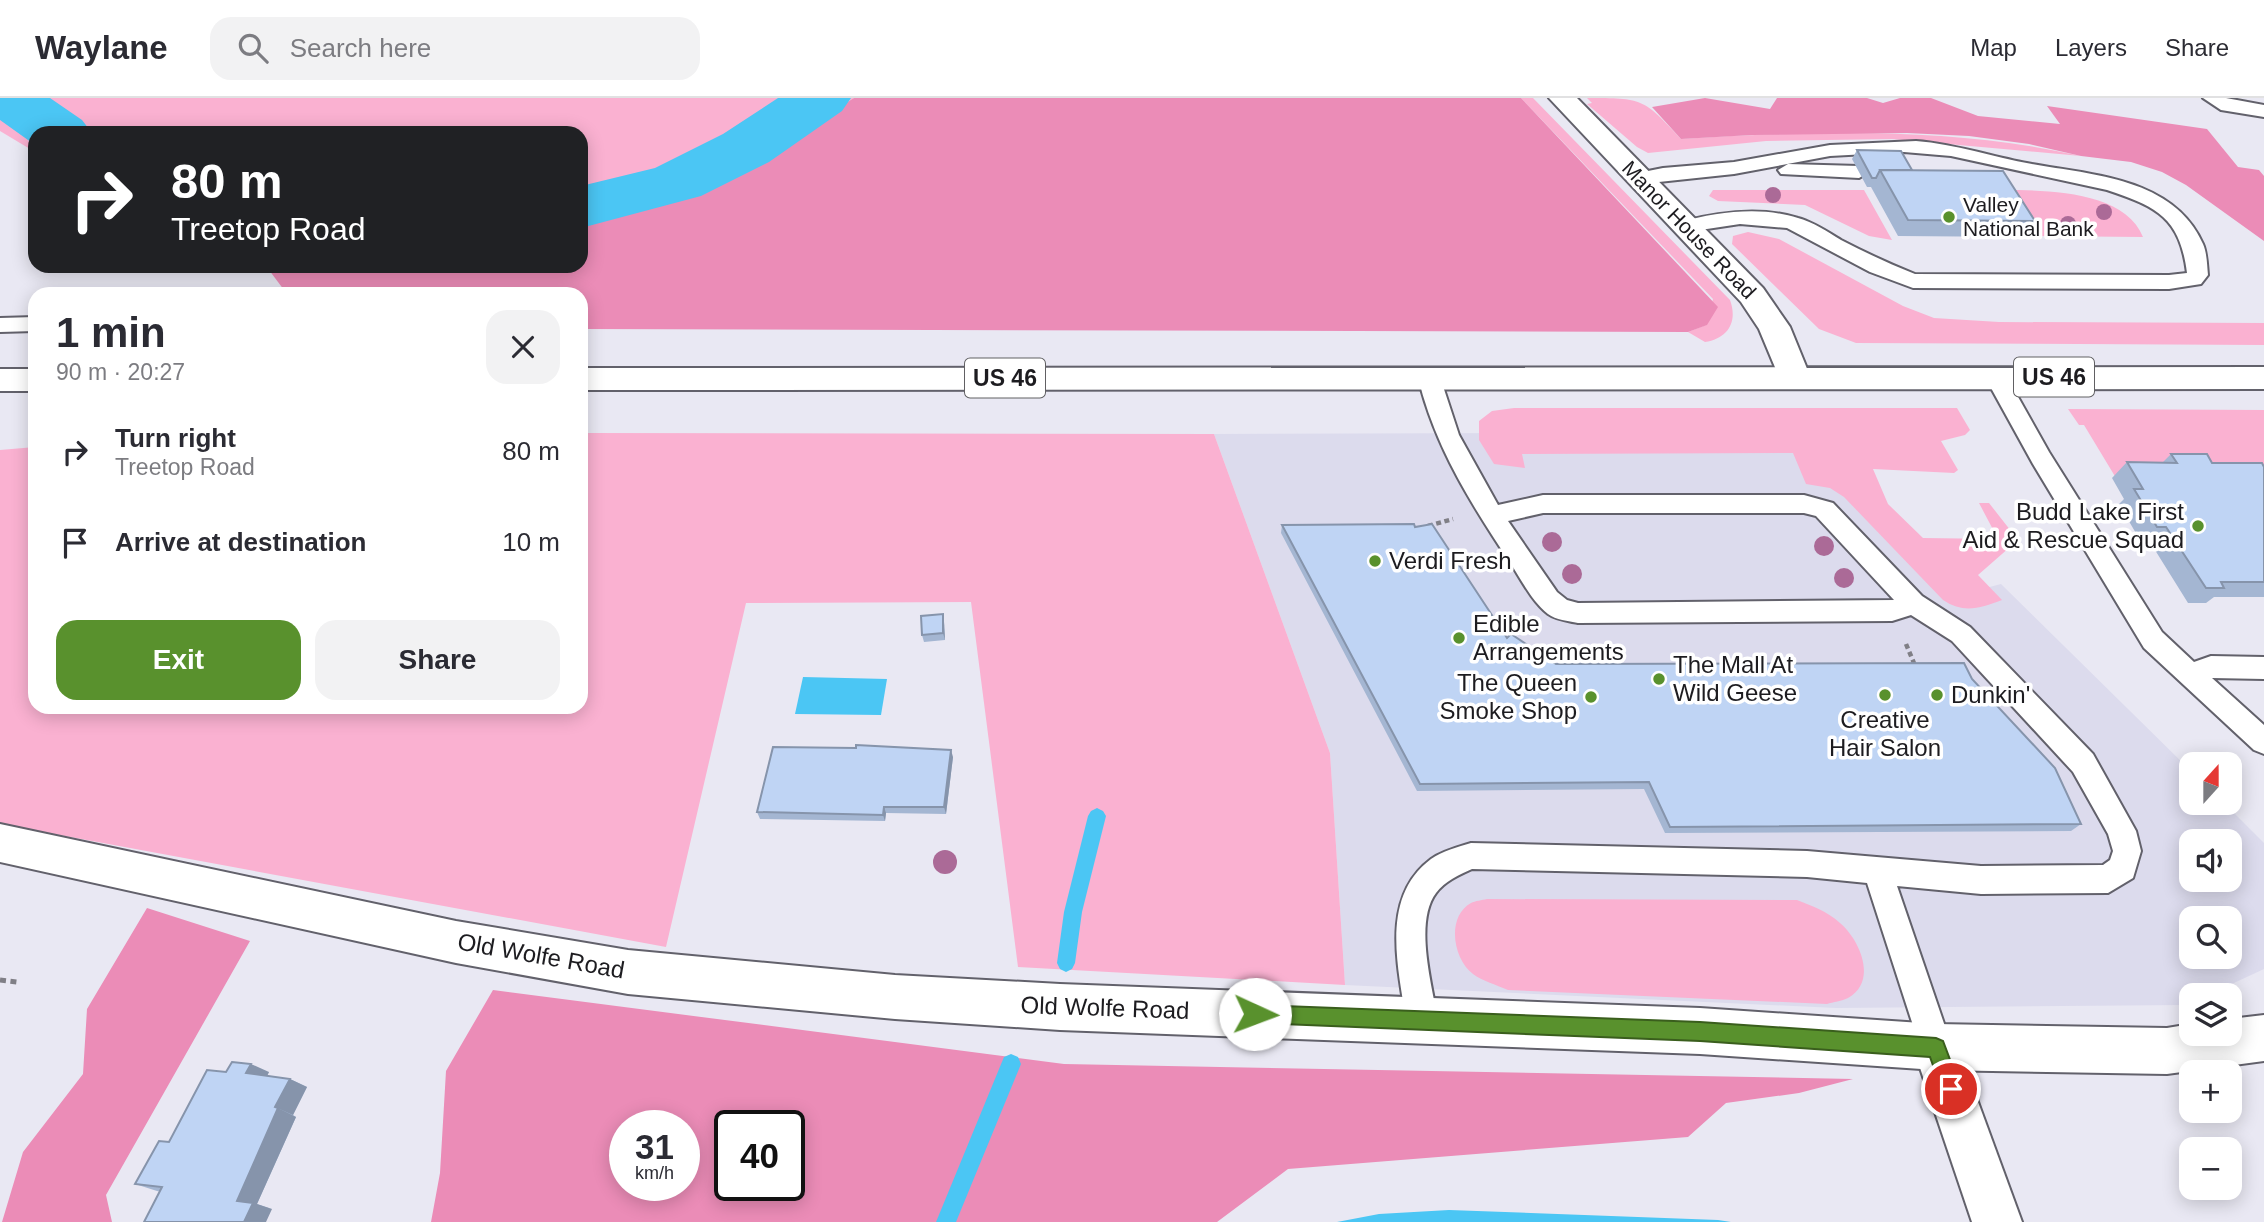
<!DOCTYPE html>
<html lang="en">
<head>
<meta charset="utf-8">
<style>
	:root { --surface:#fff; --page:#f2f2f3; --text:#2b2b33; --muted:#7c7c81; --line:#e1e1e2; --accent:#59912d }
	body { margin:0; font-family:Arial,sans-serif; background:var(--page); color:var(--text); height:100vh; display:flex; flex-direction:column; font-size:26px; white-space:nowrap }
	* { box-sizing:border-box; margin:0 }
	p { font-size:23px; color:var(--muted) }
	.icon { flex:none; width:38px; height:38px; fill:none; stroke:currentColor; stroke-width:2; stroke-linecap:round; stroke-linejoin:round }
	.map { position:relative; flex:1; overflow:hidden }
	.details { position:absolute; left:28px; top:189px; width:560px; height:427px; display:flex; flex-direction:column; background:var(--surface); border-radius:21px; box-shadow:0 4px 18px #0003 }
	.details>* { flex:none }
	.guide { position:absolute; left:28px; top:28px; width:560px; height:147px; border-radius:21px; box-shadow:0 4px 18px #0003; background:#202124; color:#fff; overflow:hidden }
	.needle { width:46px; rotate:21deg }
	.buttons { position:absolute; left:2179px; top:654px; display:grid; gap:14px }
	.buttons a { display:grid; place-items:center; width:63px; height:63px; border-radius:14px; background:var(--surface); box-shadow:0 4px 18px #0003; font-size:35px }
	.speed { position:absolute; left:609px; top:1012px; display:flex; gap:14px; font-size:35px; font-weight:700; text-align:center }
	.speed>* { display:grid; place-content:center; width:91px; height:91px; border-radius:50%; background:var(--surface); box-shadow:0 4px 18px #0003; line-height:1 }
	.speed small { font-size:18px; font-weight:400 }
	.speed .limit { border:4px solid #111; border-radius:10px; background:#fff; color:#111 }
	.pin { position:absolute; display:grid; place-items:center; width:60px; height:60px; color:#fff; margin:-30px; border:4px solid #fff; border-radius:50%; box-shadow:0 2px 7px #0007 }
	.me { position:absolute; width:77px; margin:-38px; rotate:92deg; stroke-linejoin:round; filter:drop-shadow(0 0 5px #0008) }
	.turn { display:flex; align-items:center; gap:24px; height:147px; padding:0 28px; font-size:32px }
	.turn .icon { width:91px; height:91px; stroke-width:2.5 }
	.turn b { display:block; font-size:49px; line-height:60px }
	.round { display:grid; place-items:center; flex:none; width:74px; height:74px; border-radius:21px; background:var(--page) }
	.summary { display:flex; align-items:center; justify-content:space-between; height:119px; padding:0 28px }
	h1 { font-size:42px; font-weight:600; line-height:52px }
	.primary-button { display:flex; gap:14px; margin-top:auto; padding:14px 28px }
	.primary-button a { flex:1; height:80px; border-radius:21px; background:var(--accent); color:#fff; font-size:28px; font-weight:600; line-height:80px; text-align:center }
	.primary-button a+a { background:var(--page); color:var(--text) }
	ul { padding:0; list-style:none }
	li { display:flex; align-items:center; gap:21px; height:91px; padding:0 28px }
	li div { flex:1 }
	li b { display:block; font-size:26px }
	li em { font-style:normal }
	header { display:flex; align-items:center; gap:42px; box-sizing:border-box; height:98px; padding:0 35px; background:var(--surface); border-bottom:2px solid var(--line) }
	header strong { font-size:33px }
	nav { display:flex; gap:38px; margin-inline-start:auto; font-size:24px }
	.search { width:490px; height:63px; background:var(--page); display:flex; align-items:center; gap:18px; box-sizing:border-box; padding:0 24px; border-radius:21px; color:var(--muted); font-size:26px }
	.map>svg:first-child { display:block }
</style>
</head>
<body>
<header>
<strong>Waylane</strong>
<div class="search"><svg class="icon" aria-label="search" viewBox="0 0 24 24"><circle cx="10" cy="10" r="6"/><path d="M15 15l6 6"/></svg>Search here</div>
<nav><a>Map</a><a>Layers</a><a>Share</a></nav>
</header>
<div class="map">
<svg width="2264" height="1124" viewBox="0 0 2264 1124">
	<rect width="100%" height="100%" fill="#e9e8f3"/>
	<path fill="#dcdbed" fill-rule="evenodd" d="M1800,334L1959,497L2001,486L2191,673V705H2224L2264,745V871L2206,898H2191V904L2185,907L1836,910L1345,887L1330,655L1214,336ZM2191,744H2230V782H2191ZM2191,821H2230V859H2191Z"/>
	<g fill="#fab1d1">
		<polygon points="0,0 854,0 756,60 629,108 581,120 581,35 35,35 35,54 0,33"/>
		<path d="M1521,0H1533L1730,202C1738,224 1728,240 1705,244L1688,234L1706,227L1713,201Z"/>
		<path d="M1587,0C1643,0 1643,0 1681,41C1816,33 1948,28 2081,58L1892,41L1766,43L1648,55L1637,49L1587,6L1592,5Z"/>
		<polygon points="1713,92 1864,92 1892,142 1869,138 1805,107 1718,103 1709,98"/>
		<path d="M1994,92C2037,92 2124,90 2143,139L2022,138Z"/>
		<polygon points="1748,134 1779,141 1903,208 1934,220 1999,224 2264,225 2264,247 1856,245 1819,231 1732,146 1733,138"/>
		<path d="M1514,310H1957L1970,332L1965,337L1941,343L1958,372L1954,375L1873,371L1888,406L1923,440L1998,441L1979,405H1989L2018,442L1978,477L2002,502C1980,510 1964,516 1943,502L1844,399L1830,390L1806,386L1793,355L1522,356L1525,370L1494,366L1479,342V323L1492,313Z"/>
		<polygon points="2068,311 2264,312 2264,411 2116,380 2084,327 2079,327"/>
		<polygon points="581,335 1214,336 1330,655 1345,887 1018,869 971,504 746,505 666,849 0,726 0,352 35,349 35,609 581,609"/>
		<path d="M1487,801L1797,802C1812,808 1827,813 1840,825C1860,842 1878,883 1848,900C1842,903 1833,904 1827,906L1508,892C1497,887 1482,883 1473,876C1453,861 1446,819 1471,805C1475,803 1482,802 1487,801Z"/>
	</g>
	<g fill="#eb8cb7" fill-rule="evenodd">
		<polygon points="854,0 1521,0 1718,209 1707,227 1688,234 581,231 581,196 287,196 266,168 581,168 581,120 629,108 756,60"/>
		<polygon points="1705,0 1770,11 1777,0 1867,0 1883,5 1900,0 1931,0 1978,18 2060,26 2047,8 2207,31 2238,69 2259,72 2264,78 2264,143 2186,87 2162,74 2131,64 2081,58 2029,46 1969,38 1907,35 1752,37 1681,41 1652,9"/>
		<polygon points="147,810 250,843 106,1097 112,1124 2,1124 23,1054 83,976 87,911"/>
		<path d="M493,892L1064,966L1853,981L1799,995L1726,1005L1688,1039L1288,1071L1217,1124H431L440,1075L446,973ZM625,1027H684V1087H625ZM730,1027H789V1087H730Z"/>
	</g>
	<g fill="#4bc6f4">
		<polygon points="803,579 887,581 881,617 795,616"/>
		<polygon points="1449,1112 1718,1122 1731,1124 1337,1124 1379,1116"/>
	</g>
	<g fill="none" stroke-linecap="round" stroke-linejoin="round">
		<g fill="#4bc6f4" fill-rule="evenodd">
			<polygon points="1097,710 1103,713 1106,718 1082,814 1075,865 1072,871 1066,874 1060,871 1057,865 1064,814 1088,718 1091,713"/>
			<polygon points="1011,956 1018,959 1021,966 956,1124 936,1124 1004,959"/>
		</g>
		<g fill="#4bc6f4" fill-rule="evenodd">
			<polygon points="0,0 50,0 82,22 92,35 35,35 35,47 0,22"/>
			<polygon points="778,0 851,0 842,13 769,64 701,98 581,130 581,88 655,70 723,36"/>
		</g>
		<defs>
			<g id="service">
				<polygon points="2203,0 2226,0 2264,7 2264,19 2221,12"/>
				<path d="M1916,43C1956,46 1993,59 2032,66C2093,77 2174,80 2203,146C2207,155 2207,167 2208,177L2201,186L2169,191L1913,190L1870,174L1787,130L1740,126L1687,134L1680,132L1677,128L1680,124C1718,114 1760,108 1798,120C1813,124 1828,134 1841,142C1866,155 1890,166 1915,176L2169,177L2187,175C2180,120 2158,109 2107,92L1951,58L1904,54L1830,58L1734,76L1640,86L1630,80L1633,76L1663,70L1734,64L1830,47Z"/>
				<polygon points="1788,66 1859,68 1869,74 1859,80 1781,76 1778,72"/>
				<polygon points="35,219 35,233 0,234 0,220"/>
				<path d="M1429,271L1437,274L1440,279L1459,337L1498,407L1543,397H1804L1833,405L1922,498L1970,529L2093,656L2136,733L2141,753L2133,780L2108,795L1981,796L1897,788L1952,949L1947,960L1936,965L1925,960L1920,949L1867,785L1807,779L1472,771C1459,777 1445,783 1436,795C1414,824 1432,888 1438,922L1433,933L1422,938L1411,933L1406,922C1398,868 1380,799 1431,761C1442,753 1458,749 1471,745L1807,753L1981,768L2103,767L2110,762L2113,753L2108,736L2073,674L1952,543L1911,517L1892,523L1578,525C1568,523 1556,522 1548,516C1533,504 1523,485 1513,469C1473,409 1435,350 1418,279L1421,274ZM1543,415H1804L1816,418L1894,502L1578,505L1567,502L1557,494L1508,423Z"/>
				<polygon points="1996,271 2004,274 2049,354 2162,534 2194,564 2211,558 2264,559 2264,581 2212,580 2264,627 2264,656 2254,652 2144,550 2033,366 1985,279 1988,274"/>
			</g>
			<g id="minor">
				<polygon points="1549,0 1577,0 1763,190 1790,229 1810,278 1806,286 1794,289 1782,286 1759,231 1741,204"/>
				<polygon points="1936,926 1952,933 2022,1124 1972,1124 1913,949 1920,933"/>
			</g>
			<polygon id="tertiary" points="0,726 456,823 628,852 895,877 1060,886 1700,910 1936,926 2167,930 2191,926 2191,936 2230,936 2230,921 2264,917 2264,963 2167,976 1936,972 1700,956 1060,932 895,921 628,896 456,865 0,764"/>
			<g id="primary">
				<polygon points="2264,269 2264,291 581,292 581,270"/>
				<rect x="0" y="271" width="35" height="22"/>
			</g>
		</defs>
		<use href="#service" stroke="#62616b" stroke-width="4"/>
		<use href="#minor" stroke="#62616b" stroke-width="4"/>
		<use href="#tertiary" stroke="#62616b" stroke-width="4"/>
		<use href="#primary" stroke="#62616b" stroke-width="4"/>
		<g stroke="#807f86" stroke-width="4.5" stroke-dasharray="5 3.5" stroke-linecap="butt">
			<polyline points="1428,428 1453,421"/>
			<polyline points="1906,546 1916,570"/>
			<polyline points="1587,550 1593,572"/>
		</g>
		<polyline stroke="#807f86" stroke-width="5" stroke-dasharray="6 4.5" stroke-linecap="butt" points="0,882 17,884"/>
		<use href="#service" fill="#fff" fill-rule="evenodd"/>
		<use href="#minor" fill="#fff" fill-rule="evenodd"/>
		<use href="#tertiary" fill="#fff" fill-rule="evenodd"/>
		<use href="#primary" fill="#fff" fill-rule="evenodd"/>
	</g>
	<g fill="#ab6a97">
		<circle cx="1773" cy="97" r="8"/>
		<circle cx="2104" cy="114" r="8"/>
		<circle cx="2068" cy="126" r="8"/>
		<circle cx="1552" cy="444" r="10"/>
		<circle cx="1824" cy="448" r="10"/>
		<circle cx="1572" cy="476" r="10"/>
		<circle cx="1844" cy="480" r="10"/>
		<circle cx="945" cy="764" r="12"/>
	</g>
	<g fill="#a4b6d2">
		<polygon points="1857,52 1912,72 2035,123 2023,139 1898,138 1871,89 1867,89 1852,61"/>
		<polygon points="2171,356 2212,365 2264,369 2264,499 2214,499 2206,505 2188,505 2150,444 2141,444 2119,406 2124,401 2112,380 2127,364 2162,365"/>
		<polygon points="1282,427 1415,429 1507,540 1556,566 1972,581 2081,726 2071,733 1665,735 1644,691 1417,693 1281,435"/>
		<polygon points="943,516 944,524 945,542 924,544 922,537"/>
		<polygon points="953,659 946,716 886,715 885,723 760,721 757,714"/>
		<polygon points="226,974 269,974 267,978 290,981 307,989 293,1017 296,1019 257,1106 272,1111 157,1093 135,1086"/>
	</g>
	<g fill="#8694ab">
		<polygon points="231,168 246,168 235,172"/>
		<polygon points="943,516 944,524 945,542 943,535"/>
		<polygon points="951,652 953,659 946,716 944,709"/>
		<polygon points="884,709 886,715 885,723 883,717"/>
		<polygon points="251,966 269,974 264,984 246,975"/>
		<polygon points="290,981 307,989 293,1017 275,1009"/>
		<polygon points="278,1010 296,1019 257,1106 272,1111 266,1124 244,1124 237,1103"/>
	</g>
	<g fill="#bfd4f4" stroke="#8694ab" stroke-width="2">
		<polygon points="1857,52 1901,53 1912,72 1880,72 1876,80 1872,80"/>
		<polygon points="1880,72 2003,73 2035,123 1908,122"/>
		<polygon points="2171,356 2207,356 2212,365 2262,365 2264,369 2264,484 2221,484 2224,490 2206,490 2166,429 2157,429 2134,391 2143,391 2127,364 2177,365"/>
		<polygon points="1414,426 1415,429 1432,426 1507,540 1511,536 1556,566 1964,565 1972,581 2055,670 2081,726 1670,729 1649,684 1420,686 1282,427"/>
		<polygon points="943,516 943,535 922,537 921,518"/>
		<polygon points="856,647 951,652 944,709 884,709 883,717 757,714 773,649 856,650"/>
		<polygon points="232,964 251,966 246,975 290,981 275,1009 278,1010 237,1103 253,1105 244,1124 144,1124 162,1089 135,1086 159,1043 169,1044 207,972 226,974"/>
	</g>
	<polygon fill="#59912d" stroke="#3a5e1d" stroke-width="2" points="1255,907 1700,924 1936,940 1943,943 1961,991 1958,998 1951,1001 1944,998 1930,959 1700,943 1255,925 1248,923 1245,916 1248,909"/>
	<g fill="#59912d" stroke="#fff" stroke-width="2.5">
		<circle cx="1949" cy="119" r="7"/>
		<circle cx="2198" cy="428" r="7"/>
		<circle cx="1375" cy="463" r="7"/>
		<circle cx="1459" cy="540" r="7"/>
		<circle cx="1659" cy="581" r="7"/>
		<circle cx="1885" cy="597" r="7"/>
		<circle cx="1937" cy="597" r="7"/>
		<circle cx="1591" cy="599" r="7"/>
	</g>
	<g text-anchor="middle" stroke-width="7" stroke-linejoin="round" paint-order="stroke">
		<g font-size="21" fill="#1d1c20" stroke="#fff" text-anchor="start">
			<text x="1963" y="114">Valley<tspan x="1963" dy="24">National Bank</tspan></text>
		</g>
		<g font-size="21" fill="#1d1c20" stroke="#fff">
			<text transform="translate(1689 132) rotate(46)" y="7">Manor House Road</text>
		</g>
		<g fill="#fff" stroke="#616063" stroke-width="2">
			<rect x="2014" y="259.5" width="80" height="39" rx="5"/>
			<rect x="965" y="260.5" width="80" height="39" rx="5"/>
		</g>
		<g font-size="23" font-weight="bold" fill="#1d1c20">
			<text x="2054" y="287">US 46</text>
			<text x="1005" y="288">US 46</text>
		</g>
		<g font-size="24" fill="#1d1c20" stroke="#fff" text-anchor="start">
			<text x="2184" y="422" text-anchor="end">Budd Lake First<tspan x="2184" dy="28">Aid &amp; Rescue Squad</tspan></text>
			<text x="1389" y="471">Verdi Fresh</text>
			<text x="1473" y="534">Edible<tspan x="1473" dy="28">Arrangements</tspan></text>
			<text x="1673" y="575">The Mall At<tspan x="1673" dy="28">Wild Geese</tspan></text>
			<text x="1577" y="593" text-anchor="end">The Queen<tspan x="1577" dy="28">Smoke Shop</tspan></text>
			<text x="1951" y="605">Dunkin'</text>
			<text x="1885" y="630" text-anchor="middle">Creative<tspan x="1885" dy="28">Hair Salon</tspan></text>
		</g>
		<g font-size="24" fill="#1d1c20" stroke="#fff">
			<text transform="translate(541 858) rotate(10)" y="8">Old Wolfe Road</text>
			<text transform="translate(1105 910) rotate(2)" y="8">Old Wolfe Road</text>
		</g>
	</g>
</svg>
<div class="buttons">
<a><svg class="needle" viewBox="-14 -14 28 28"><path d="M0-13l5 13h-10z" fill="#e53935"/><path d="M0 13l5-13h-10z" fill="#7c7c81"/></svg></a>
<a><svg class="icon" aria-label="sound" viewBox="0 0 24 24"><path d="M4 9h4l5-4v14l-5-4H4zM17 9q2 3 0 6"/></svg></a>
<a><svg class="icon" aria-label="search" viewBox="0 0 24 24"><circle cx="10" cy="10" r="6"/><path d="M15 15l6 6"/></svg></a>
<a><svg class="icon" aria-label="layers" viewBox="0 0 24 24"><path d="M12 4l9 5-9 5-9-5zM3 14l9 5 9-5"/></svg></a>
<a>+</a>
<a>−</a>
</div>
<div class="speed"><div>31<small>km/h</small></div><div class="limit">40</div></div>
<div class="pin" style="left:1951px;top:991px;background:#d93025"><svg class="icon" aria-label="arrive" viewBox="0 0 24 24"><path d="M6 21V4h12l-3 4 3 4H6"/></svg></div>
<svg class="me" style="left:1255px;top:916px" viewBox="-20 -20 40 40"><circle r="19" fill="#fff"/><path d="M0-13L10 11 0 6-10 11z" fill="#59912d"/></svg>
<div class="guide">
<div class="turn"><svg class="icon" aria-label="right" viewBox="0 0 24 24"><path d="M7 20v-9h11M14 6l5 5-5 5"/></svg><div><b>80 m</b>Treetop Road</div></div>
</div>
<section class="details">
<div class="summary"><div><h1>1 min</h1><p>90 m · 20:27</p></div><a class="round"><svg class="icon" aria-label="close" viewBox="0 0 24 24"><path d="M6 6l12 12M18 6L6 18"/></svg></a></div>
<ul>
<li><svg class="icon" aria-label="right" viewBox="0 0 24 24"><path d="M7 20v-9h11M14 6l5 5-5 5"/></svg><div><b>Turn right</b><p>Treetop Road</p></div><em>80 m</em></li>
<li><svg class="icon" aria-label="arrive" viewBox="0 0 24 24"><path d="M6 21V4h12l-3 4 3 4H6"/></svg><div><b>Arrive at destination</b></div><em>10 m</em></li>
</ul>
<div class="primary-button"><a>Exit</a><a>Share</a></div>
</section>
</div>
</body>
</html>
